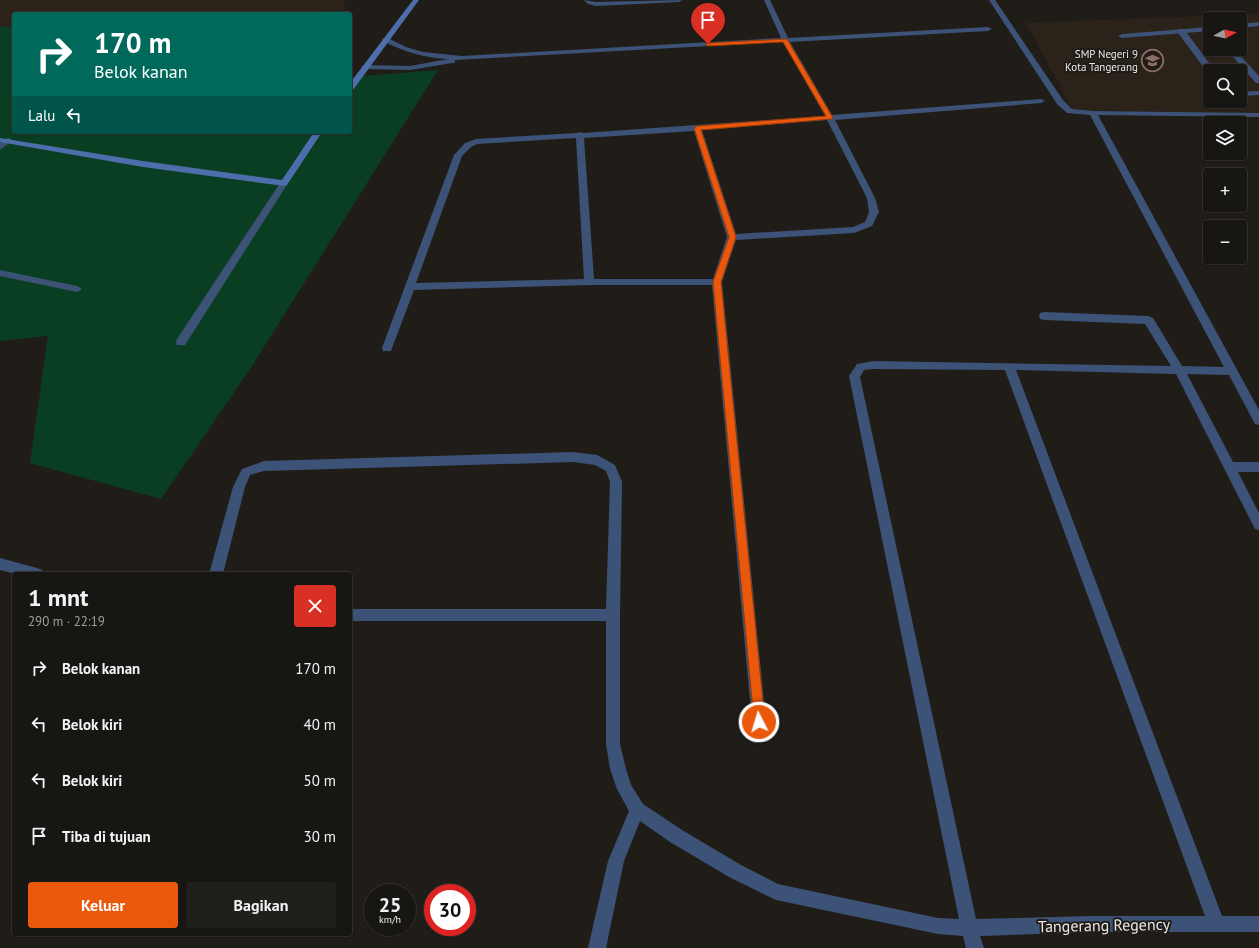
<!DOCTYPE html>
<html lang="id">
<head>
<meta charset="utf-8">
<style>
	:root { --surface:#181613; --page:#211f1c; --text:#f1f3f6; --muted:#9f9fa0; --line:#363533; --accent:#ea580c }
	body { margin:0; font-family:"PT Sans",sans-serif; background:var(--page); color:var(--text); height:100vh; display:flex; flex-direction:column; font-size:15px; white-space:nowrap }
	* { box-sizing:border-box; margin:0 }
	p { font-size:13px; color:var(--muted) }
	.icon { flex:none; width:22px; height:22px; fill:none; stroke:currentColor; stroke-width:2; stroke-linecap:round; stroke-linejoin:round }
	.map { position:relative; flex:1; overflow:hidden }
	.panel { position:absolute; left:12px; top:572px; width:340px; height:364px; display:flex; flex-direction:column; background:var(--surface); border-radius:4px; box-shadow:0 1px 3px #0004,0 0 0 1px var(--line) }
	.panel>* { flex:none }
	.banner { position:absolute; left:12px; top:12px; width:340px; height:122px; border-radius:4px; box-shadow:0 1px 3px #0004,0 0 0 1px var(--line); background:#00695c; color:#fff; overflow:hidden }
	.needle { width:26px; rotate:82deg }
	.tools { position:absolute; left:1203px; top:12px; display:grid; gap:8px }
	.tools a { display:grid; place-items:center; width:44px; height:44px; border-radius:4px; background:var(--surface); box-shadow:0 1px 3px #0004,0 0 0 1px var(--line); font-size:20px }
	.speed { position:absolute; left:364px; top:884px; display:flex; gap:8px; font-size:20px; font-weight:700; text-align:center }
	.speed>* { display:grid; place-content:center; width:52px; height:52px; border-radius:50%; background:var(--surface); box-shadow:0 1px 3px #0004,0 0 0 1px var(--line); line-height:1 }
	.speed small { font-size:10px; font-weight:400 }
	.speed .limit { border:6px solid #d22; background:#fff; color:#111 }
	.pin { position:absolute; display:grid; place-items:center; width:34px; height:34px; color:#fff; margin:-41px -17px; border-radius:50% 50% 50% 0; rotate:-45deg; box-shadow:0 0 4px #0007 }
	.pin .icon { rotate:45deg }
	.me { position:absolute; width:44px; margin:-22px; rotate:355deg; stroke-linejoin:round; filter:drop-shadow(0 0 3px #0008) }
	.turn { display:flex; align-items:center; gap:14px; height:84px; padding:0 16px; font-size:18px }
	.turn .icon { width:52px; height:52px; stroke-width:2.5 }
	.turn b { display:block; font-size:28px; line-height:34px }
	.then { display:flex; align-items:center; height:38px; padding:0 16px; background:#0003; gap:8px; font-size:15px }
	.round { display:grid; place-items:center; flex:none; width:42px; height:42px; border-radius:4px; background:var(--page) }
	.head { display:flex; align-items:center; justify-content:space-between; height:68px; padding:0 16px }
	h1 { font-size:24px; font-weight:700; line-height:30px }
	.button { display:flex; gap:8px; margin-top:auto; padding:8px 16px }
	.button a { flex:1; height:46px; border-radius:4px; background:var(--accent); color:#fff; font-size:16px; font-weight:700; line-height:46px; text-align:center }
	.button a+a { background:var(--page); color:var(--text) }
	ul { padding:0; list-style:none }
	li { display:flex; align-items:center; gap:12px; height:56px; padding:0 16px }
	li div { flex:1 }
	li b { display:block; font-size:15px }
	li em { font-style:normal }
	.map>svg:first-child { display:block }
</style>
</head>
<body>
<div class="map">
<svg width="1259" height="948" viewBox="0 0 1259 948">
	<rect width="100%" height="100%" fill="#201d19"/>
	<g fill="#2b231a" fill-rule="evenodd">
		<polygon points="0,0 345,0 344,10 246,14 14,14 14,26 0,27"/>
		<path d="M1259,14V113L1073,110L1026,23ZM1210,19H1240V49H1210ZM1210,71H1240V101H1210Z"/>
	</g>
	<polygon fill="#0a3e23" points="14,26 14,132 350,132 350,77 438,70 252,366 161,499 30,463 48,336 0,341 0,27"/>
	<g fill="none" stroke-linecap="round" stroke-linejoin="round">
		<g fill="#3d5277" fill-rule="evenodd">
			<polygon points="1178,29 1184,29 1215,71 1208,73 1178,33"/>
			<polygon points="1226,49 1234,49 1259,76 1259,83 1256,83"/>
			<polygon points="1259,91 1259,95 1240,96 1240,92"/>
		</g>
		<g fill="#3d5277" fill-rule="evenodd">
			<polygon points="584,0 596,2 682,0 679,2 596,6 588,4"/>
			<path d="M764,0H770L788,38L988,27L992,29L988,31L790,42L832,115L1041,99L1045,101L1041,103L835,120L875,198L879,212L872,226L854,233L736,240L722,282L766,722L764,727L759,729L754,727L752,722L712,285H589L414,290L392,348L391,351H383L382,348L454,155L465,143L476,139L576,133L580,132L583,133L825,116L783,42L455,60V63H452L410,70L365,69L361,67L365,65L410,66L448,59C425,58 404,52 383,41L382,39L386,37L406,47L423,52L462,56L781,38ZM827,120L867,198L869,212L865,222L853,227L736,234L702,130ZM694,131L727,237L713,279H594L584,138ZM576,138L584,279L416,283L462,156L471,147L477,144Z"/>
			<path d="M989,0H995L1063,100L1072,109L1093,111L1259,113V117L1098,115L1259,410V425L1255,424L1229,375L1187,374L1233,462H1259V472H1238L1259,513V530L1255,529L1176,374L1016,370L1222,916H1259V932H1091L980,936L984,948H966L963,936L938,934L776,900L729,877L670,842L640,821L624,861L606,948H588L608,861L629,811L617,789L610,769L606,744V621H350V609H606L610,482L606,471L595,465L573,462L264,471L250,475L245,487L223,574H209L233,487L242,469L264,461L573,452L597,455L615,465L622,482L620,615V744L626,769L631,785L643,804L682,830L741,865L778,884L938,918L959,919L849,376L857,364L873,361L1171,366L1145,324L1044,320L1040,319L1039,316L1040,313L1044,312L1148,316L1153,318L1182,366L1224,367L1090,115L1067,113L1057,104ZM873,369L1005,370L1205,916H1091L976,919L860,377L864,370Z"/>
			<polygon points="1259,22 1259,26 1240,28 1240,24"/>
			<polygon points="1210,27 1210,31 1122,38 1118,36 1122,34"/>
			<polygon points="8,138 11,139 12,141 0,150 0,143"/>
			<polygon points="284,180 288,183 185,345 177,345 176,342 177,339 280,183"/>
			<polygon points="0,270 77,286 82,289 77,292 0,276"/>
			<polygon points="0,558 37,568 42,570 44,574 16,574 0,570"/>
		</g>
		<g fill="#4e6eab" fill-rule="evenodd">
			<polygon points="413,0 419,0 353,90 350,90 350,83"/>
			<polygon points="314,132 322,132 287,185 284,186 143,167 0,142 0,138 143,161 282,180"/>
		</g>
	</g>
	<polygon fill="#ea580c" stroke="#983908" points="787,39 833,118 832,119 701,130 736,237 721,282 765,722 763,726 759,727 755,726 754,722 713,282 729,237 694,128 697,126 826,116 783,42 708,46 705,44 708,43"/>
	<defs>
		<symbol id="school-ring" viewBox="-11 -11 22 22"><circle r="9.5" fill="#201d19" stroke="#8d6e63" stroke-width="1.5"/><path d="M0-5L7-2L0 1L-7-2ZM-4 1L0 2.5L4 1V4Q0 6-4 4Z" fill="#8d6e63"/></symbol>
	</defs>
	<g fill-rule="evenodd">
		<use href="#school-ring" x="1140" y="48" width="25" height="25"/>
	</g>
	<g text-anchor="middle" stroke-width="4" stroke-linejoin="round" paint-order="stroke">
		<g font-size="11" fill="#ebe8e5" stroke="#201d19" text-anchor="end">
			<text x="1138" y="58">SMP Negeri 9<tspan x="1138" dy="13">Kota Tangerang</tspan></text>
		</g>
		<g font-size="16" fill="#ebe8e5" stroke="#201d19">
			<text transform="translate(1104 925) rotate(-1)" y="6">Tangerang Regency</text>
		</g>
	</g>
</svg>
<div class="tools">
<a><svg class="needle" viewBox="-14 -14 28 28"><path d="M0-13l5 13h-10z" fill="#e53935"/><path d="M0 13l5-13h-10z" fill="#9f9fa0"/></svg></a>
<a><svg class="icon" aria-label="search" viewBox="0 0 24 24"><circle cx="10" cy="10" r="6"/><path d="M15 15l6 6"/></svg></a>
<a><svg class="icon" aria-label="layers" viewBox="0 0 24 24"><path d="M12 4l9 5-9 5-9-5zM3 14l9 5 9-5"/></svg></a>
<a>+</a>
<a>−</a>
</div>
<div class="speed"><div>25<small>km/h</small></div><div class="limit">30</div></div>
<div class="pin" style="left:708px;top:44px;background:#d93025"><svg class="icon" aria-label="arrive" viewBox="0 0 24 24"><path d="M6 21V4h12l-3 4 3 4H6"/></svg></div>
<svg class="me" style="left:759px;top:722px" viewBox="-20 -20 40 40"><circle r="17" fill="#ea580c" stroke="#fff" stroke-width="3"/><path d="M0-11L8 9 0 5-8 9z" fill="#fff"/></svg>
<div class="banner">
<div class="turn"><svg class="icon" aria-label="right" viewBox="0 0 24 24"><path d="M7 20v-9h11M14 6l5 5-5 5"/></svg><div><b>170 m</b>Belok kanan</div></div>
<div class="then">Lalu<svg class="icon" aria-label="left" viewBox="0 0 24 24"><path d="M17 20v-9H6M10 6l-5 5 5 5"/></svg></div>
</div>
<section class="panel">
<div class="head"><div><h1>1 mnt</h1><p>290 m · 22:19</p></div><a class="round" style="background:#d93025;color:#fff"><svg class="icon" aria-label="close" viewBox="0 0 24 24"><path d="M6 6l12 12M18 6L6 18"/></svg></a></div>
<ul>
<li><svg class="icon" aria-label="right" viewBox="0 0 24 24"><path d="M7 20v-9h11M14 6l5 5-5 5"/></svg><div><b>Belok kanan</b></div><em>170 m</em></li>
<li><svg class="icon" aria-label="left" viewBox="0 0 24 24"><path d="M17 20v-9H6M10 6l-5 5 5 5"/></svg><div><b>Belok kiri</b></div><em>40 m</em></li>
<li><svg class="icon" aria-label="left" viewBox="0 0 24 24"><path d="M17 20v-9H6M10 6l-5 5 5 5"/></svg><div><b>Belok kiri</b></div><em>50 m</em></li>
<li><svg class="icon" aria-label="arrive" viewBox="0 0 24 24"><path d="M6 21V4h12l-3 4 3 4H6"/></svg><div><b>Tiba di tujuan</b></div><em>30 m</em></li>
</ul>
<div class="button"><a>Keluar</a><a>Bagikan</a></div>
</section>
</div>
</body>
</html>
